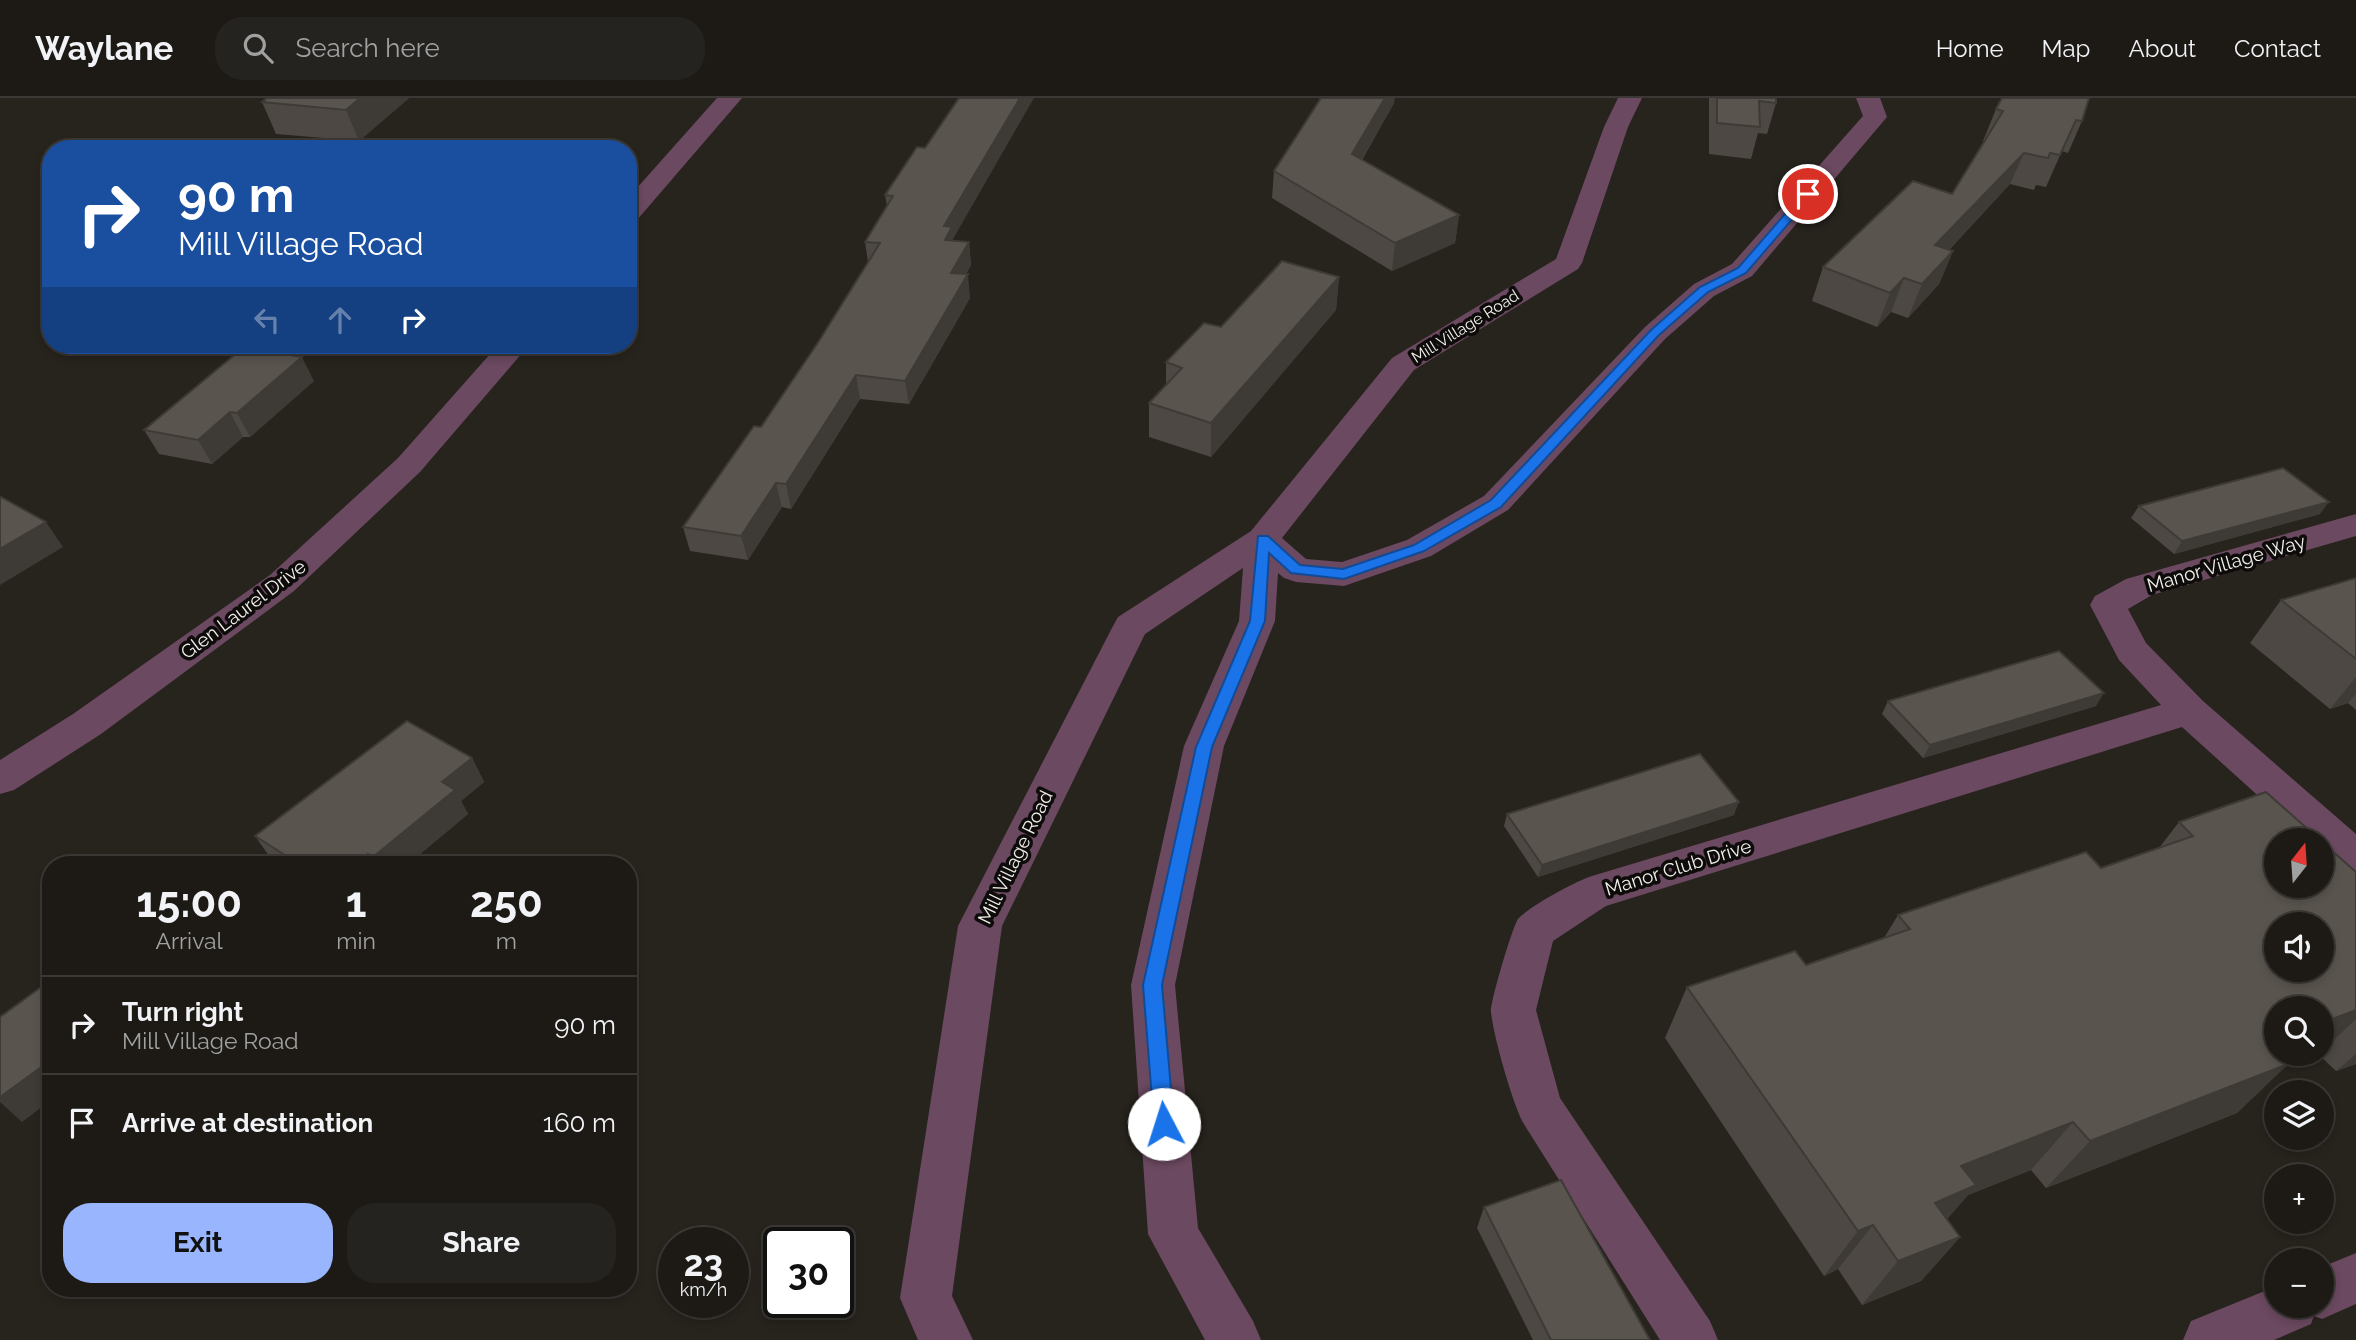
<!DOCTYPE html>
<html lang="en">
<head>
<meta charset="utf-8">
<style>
	:root { --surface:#1d1a16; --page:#25231f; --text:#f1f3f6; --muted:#a0a1a1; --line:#3b3835; --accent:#98b5fd }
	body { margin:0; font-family:Raleway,sans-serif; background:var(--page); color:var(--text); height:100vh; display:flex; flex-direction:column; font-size:26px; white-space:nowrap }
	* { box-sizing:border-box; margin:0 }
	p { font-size:23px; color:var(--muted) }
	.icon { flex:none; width:38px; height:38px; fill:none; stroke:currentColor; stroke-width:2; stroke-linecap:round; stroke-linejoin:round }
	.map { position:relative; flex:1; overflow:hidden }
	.details { position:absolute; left:42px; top:758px; width:595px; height:441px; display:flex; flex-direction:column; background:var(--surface); border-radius:28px; box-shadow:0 4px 10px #0003,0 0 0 2px var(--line) }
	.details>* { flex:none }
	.guide { position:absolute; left:42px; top:42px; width:595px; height:214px; border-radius:28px; box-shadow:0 4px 10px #0003,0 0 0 2px var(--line); background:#1a4fa0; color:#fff; overflow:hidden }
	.needle { width:46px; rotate:17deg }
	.fabs { position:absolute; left:2264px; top:730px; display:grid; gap:14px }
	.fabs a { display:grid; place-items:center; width:70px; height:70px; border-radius:50%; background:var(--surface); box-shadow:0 4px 10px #0003,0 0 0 2px var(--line); font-size:35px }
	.speed { position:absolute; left:658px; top:1129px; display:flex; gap:14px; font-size:35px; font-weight:700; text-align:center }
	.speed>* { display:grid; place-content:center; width:91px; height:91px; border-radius:50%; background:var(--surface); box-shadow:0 4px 10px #0003,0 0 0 2px var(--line); line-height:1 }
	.speed small { font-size:18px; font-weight:400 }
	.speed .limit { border:4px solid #111; border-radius:10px; background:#fff; color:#111 }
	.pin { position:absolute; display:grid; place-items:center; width:60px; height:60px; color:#fff; margin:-30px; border:4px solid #fff; border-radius:50%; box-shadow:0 2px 7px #0007 }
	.me { position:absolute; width:77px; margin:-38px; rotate:355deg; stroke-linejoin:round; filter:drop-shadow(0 0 5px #0008) }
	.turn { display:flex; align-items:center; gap:24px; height:147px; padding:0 21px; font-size:32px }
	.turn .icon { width:91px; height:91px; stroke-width:2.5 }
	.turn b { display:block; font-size:49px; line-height:60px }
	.lanes { display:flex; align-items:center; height:66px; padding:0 21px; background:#0003; justify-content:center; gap:35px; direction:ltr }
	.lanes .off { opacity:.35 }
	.eta { display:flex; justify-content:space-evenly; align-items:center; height:119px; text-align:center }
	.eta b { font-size:42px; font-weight:700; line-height:49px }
	.cta { display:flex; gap:14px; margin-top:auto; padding:14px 21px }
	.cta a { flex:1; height:80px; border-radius:28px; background:var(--accent); color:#111; font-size:28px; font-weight:700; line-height:80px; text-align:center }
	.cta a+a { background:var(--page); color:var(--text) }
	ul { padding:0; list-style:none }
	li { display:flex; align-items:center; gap:21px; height:98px; padding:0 21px; border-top:2px solid var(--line) }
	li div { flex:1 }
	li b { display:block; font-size:26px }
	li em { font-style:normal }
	header { display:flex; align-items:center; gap:42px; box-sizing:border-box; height:98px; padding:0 35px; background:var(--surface); border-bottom:2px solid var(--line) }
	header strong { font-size:33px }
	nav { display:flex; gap:38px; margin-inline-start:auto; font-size:24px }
	.search { width:490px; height:63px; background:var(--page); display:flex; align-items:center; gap:18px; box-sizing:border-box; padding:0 24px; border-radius:28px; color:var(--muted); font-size:26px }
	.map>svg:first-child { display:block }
</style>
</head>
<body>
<header>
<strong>Waylane</strong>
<div class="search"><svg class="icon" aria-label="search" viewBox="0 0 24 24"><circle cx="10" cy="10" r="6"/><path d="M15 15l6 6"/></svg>Search here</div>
<nav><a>Home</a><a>Map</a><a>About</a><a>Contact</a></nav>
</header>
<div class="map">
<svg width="2356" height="1242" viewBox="0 0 2356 1242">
	<rect width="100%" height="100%" fill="#27231d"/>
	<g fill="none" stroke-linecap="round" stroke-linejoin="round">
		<g fill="#6b4960" fill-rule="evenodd">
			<polygon points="717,0 742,0 637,122 628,124 628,100"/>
			<polygon points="1618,0 1642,0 1628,29 1582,165 1578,171 1414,272 1282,440 1306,461 1342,464 1407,442 1484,398 1645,229 1694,186 1732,166 1863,18 1856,0 1880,0 1887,19 1752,178 1714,198 1665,241 1508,412 1431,458 1344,488 1296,484 1284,480 1278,475 1275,523 1224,648 1175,887 1198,1130 1253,1223 1261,1242 1205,1242 1148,1136 1131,887 1184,648 1239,523 1243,470 1145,536 1002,828 952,1198 973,1242 918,1242 900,1200 958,828 1113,528 1118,519 1251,433 1392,260 1556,161 1604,29"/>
			<polygon points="498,247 529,247 420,374 294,493 101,636 14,692 0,696 0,662 73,616 270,477 398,360"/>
			<path d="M2356,416V438L2152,497L2128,511L2146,545L2203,603L2356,736V778L2341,773L2322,756V742H2307L2182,629L1606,808L1553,843L1536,912L1560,1000L1710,1223L1718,1242H1660L1522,1023C1511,999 1494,941 1491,914C1490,905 1512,830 1518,821C1528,809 1576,783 1592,778L2161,607L2119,562L2090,507L2095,498L2126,481Z"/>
			<polygon points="2356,1155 2356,1206 2322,1221 2314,1218 2311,1226 2274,1242 2183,1242 2191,1223 2277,1188 2277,1208 2322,1208 2322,1169"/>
		</g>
	</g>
	<g fill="#4d4843" fill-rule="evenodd">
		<polygon points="267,0 409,0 359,43 276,36 262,4"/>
		<polygon points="1709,0 1776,0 1776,5 1767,36 1758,35 1751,61 1709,56"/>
		<polygon points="1394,5 1362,62 1459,117 1455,145 1392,173 1272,100 1274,73"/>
		<polygon points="1996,11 2082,23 2068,55 2062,53 2046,89 2036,87 2034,92 2010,86 1949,152 1953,153 1939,186 1908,220 1891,214 1877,229 1812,203 1823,169 1952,96 1985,43 1983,43"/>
		<polygon points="925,50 953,143 969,144 971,167 966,176 970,200 909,306 860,301 791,411 782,409 748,462 690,453 683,429 761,329 819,243 868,164 865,144 887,108 885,97"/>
		<polygon points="1339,179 1336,212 1211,359 1149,339 1149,305 1166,287 1166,264 1221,229"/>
		<polygon points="314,283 250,339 243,339 212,366 159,356 144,332"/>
		<polygon points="2139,408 2320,416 2174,456 2131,420"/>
		<polygon points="2356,480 2356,612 2348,605 2330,611 2250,545 2281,502"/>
		<polygon points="1888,603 2096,608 1923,660 1882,616"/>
		<polygon points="472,660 484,684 461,703 468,716 408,766 278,766 272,762 255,738"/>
		<polygon points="1507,716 1734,717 1538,779 1504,728"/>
		<path d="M2179,724L2356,774V966L2336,973L2318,956L2285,969L2237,1015L2046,1090L2031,1072L1968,1097L1947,1121L1960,1139L1921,1183L1862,1207L1838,1171L1824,1178L1665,940L1687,889L1806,867L1884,840L1898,817L2101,770L2159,750ZM2322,910V956H2277Z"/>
		<polygon points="1484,1109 1650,1242 1533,1242 1477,1130"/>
	</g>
	<g fill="#3e3b37">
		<polygon points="360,0 409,0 359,43 346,12"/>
		<polygon points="1020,0 1034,0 953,141 955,152 948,165 944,128"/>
		<polygon points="1385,0 1395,0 1394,5 1349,83 1352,56"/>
		<polygon points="2024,55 2010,86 1922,180 1935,147"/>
		<polygon points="1459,117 1455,145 1392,173 1395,145"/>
		<polygon points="969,144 971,167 954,198 951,175"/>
		<polygon points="1953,153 1939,186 1908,220 1922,186"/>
		<polygon points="968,176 970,200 909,306 905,283"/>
		<polygon points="1339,179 1336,212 1211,359 1211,325"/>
		<polygon points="1904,180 1891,214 1877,229 1890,195"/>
		<polygon points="302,259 314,283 250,339 237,315"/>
		<polygon points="856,277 860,301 791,411 786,386"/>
		<polygon points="230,314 243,339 212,366 198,342"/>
		<polygon points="776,385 782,409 748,462 741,438"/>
		<polygon points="2329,404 2320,416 2174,456 2182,443"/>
		<polygon points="46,424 63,449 0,487 0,451"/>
		<polygon points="2356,579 2356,596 2348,605 2330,611"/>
		<polygon points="2104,595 2096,608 1923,660 1930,647"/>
		<polygon points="472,660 484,684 461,703 468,716 408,766 378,766 373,759 442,684"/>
		<polygon points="1739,704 1734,717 1538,779 1542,767"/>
		<polygon points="368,756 375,766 356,766"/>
		<polygon points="2356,912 2356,921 2322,953 2322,925"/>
		<polygon points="2277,943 2277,956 2319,956 2285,969 2237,1015 2046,1090 2090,1043 2269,945"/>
		<polygon points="2356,956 2356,966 2336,973"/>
		<polygon points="51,962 51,1002 22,1024 0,1004 0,999"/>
		<polygon points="2073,1024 2031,1072 1968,1097 1937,1133 1898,1150 1961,1068"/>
		<polygon points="1873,1127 1838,1171 1824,1178 1858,1133"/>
		<polygon points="1960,1139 1921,1183 1862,1207 1898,1163"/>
	</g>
	<g fill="#59544e" stroke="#3e3b37" stroke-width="2" fill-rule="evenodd">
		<polygon points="267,0 360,0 346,12 262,4"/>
		<polygon points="959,0 1020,0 944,128 952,129 945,142 969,144 951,175 968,176 905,283 856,277 786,386 776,385 741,438 683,429 754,328 761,329 819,243 880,145 865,144 893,98 885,97 917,49 925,50"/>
		<polygon points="1321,0 1385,0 1352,56 1459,117 1395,145 1274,73"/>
		<polygon points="1717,0 1776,0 1776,5 1759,3 1760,29 1717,25"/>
		<polygon points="2002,0 2089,0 2082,23 2076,22 2060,57 2050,55 2048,60 2024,55 1935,147 1953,153 1922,186 1904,180 1890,195 1823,169 1913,83 1952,96 2003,13 1996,11"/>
		<polygon points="1282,163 1339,179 1211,325 1149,305 1182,270 1166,264 1204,225 1221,229"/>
		<polygon points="244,249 302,259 237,315 230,314 198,342 144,332"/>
		<polygon points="2283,370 2329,404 2182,443 2139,408"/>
		<polygon points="1,399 46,424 0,451 0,400"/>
		<polygon points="2356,480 2356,561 2281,502"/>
		<polygon points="2059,553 2104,595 1930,647 1888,603"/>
		<polygon points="407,623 472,660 442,684 455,692 373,759 368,756 356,766 299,766 255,738"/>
		<polygon points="1700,656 1739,704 1542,767 1507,716"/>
		<path d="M2266,694L2320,742H2277V788H2322V744L2356,774V912L2322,925V910H2277V943L2269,945L2277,953V956H2279L2288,966L2090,1043L2073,1024L1961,1068L1976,1087L1935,1105L1960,1139L1898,1163L1873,1127L1858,1133L1687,889L1795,853L1806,867L1910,831L1898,817L2086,754L2101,770L2193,738L2179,724ZM2277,826H2322V872H2277Z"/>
		<polygon points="51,882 51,962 0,999 0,919"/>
		<polygon points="1561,1082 1650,1242 1551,1242 1484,1109"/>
	</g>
	<polygon fill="#1a73e8" stroke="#114b97" stroke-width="2" points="1805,93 1814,96 1746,175 1708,194 1659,237 1501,409 1424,453 1344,481 1291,475 1269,455 1265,523 1212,649 1162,887 1174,1026 1171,1032 1164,1035 1157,1032 1154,1026 1143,887 1196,649 1250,523 1258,438 1268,438 1300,467 1343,471 1414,447 1491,402 1651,232 1700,189 1738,170"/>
	<g text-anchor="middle" stroke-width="7" stroke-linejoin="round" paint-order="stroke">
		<g font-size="16" fill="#f2efec" stroke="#0e0c0a">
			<text transform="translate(1465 228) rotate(-32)" y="6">Mill Village Road</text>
		</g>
		<g font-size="19" fill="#f2efec" stroke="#0e0c0a">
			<text transform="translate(2226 465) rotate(-16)" y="7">Manor Village Way</text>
			<text transform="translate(243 511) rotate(-37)" y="7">Glen Laurel Drive</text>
			<text transform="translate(1015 759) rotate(-64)" y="7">Mill Village Road</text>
			<text transform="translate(1678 769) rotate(-17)" y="7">Manor Club Drive</text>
		</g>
	</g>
</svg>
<div class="fabs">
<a><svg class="needle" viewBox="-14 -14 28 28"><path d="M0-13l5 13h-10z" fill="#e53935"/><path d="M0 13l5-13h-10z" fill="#a0a1a1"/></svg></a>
<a><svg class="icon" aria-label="sound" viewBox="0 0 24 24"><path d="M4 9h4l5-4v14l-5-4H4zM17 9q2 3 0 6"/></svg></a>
<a><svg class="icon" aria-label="search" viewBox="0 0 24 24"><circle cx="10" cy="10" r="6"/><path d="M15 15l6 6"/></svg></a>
<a><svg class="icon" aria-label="layers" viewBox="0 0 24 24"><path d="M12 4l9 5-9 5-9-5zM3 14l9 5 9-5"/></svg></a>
<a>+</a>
<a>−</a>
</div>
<div class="speed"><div>23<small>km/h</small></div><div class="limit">30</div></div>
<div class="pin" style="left:1808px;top:96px;background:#d93025"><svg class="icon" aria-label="arrive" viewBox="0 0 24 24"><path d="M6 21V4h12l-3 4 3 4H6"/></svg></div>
<svg class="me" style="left:1164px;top:1026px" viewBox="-20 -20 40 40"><circle r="19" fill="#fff"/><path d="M0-13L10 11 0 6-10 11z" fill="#1a73e8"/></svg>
<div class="guide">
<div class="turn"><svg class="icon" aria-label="right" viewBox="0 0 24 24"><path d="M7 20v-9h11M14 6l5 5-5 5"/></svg><div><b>90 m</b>Mill Village Road</div></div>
<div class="lanes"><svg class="icon off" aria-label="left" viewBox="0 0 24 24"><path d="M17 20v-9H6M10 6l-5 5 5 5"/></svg><svg class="icon off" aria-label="ahead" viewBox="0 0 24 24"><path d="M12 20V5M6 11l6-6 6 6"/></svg><svg class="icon" aria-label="right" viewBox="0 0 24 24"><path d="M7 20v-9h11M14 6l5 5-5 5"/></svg></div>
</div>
<section class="details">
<div class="eta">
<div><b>15:00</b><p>Arrival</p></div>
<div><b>1</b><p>min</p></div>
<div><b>250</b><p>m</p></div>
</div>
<ul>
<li><svg class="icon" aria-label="right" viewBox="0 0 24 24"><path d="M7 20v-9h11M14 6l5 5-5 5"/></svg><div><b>Turn right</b><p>Mill Village Road</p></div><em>90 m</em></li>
<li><svg class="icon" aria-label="arrive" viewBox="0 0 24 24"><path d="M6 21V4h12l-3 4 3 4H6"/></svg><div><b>Arrive at destination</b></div><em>160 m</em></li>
</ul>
<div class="cta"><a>Exit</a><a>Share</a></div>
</section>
</div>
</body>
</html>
